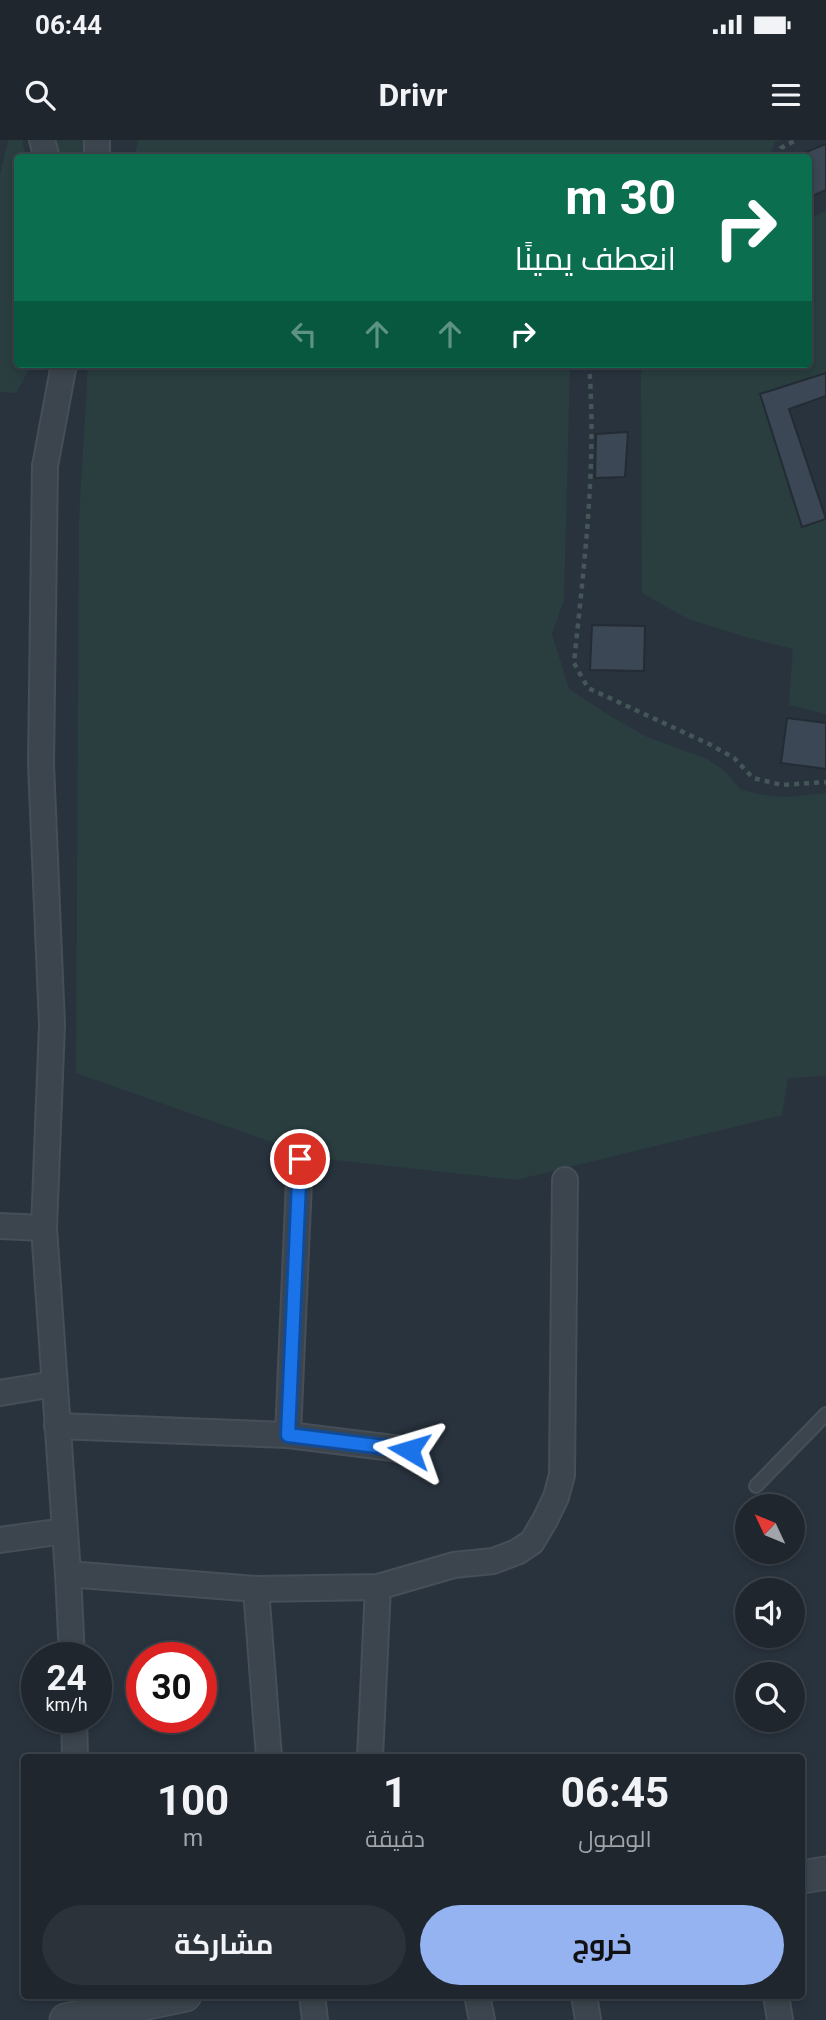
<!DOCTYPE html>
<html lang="ar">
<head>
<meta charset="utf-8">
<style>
	:root { --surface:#1f262e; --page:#2c323a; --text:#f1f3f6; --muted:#a1a5aa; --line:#3c434a; --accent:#95b2f1 }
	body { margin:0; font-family:Roboto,Cairo,sans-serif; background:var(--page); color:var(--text); direction:rtl; height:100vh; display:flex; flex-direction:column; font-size:26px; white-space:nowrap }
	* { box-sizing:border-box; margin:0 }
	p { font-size:23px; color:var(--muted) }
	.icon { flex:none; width:38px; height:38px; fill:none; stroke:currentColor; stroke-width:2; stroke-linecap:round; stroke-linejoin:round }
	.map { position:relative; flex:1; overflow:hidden; direction:ltr }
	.panel { position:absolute; left:21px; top:1614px; width:784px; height:245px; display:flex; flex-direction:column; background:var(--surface); border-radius:7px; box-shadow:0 4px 10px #0003,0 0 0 2px var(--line); direction:rtl }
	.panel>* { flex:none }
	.banner { position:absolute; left:14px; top:14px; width:798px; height:214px; border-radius:7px; box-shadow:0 4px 10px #0003,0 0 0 2px var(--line); direction:rtl; background:#0b6e4f; color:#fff; overflow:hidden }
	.needle { width:46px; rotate:314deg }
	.tools { position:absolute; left:735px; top:1354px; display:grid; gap:14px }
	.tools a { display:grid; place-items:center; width:70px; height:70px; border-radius:50%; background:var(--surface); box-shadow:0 4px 10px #0003,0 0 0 2px var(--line); font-size:35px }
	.speed { position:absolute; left:21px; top:1502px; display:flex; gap:14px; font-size:35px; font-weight:700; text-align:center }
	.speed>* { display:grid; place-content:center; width:91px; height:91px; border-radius:50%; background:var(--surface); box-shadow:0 4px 10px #0003,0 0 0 2px var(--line); line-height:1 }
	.speed small { font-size:18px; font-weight:400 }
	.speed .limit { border:10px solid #d22; background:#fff; color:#111 }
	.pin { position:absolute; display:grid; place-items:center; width:60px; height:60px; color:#fff; margin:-30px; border:4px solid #fff; border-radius:50%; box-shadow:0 2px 7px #0007 }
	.me { position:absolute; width:77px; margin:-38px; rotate:277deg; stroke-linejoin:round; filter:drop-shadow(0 0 5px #0008) }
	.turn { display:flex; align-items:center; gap:24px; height:147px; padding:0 21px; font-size:32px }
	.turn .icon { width:91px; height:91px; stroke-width:2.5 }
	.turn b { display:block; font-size:49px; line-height:60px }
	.lanes { display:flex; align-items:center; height:66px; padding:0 21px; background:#0003; justify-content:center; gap:35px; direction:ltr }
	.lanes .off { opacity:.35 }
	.eta { display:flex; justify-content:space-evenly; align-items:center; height:119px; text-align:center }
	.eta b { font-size:42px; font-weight:700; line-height:49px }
	.action { display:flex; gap:14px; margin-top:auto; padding:14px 21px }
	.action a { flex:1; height:80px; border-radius:42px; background:var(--accent); color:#111; font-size:28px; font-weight:700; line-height:80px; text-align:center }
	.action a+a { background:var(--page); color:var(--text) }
	.status { display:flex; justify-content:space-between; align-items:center; height:49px; padding:0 35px; background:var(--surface); direction:ltr }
	.status svg { height:19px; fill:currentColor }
	header { display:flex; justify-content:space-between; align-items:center; height:91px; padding:0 21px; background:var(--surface); font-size:32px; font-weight:700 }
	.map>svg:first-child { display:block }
</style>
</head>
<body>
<div class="status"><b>06:44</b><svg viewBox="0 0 49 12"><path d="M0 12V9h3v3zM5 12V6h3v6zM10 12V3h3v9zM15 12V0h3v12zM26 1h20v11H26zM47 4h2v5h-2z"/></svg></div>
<header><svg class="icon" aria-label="menu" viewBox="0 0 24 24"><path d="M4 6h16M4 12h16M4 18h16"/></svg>Drivr<svg class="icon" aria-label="search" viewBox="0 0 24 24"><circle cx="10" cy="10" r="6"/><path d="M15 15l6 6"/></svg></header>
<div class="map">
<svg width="826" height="1880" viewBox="0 0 826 1880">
	<rect width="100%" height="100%" fill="#29333e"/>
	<g fill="#2a3e3f">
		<polygon points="8,0 22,0 26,17 18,18 18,224 32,224 16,253 0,252 0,35"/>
		<polygon points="51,0 84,0 82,17 54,17"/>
		<polygon points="138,0 780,0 775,2 769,18 135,17"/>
		<polygon points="826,71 826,233 760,254 801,387 826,379 826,574 789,565 793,509 749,498 688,479 642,453 641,224 808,224 809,78"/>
		<polygon points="88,224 570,224 564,460 552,494 569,549 605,573 647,597 707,619 725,631 741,650 764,655 788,657 826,653 826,936 788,938 782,975 516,1040 317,1018 76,933 79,380"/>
	</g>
	<g fill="#3b4754" stroke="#232c35" stroke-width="2">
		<polygon points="826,4 826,50 808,58 808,18 792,18"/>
		<polygon points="826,233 826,256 789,269 826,379 802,387 760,254"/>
		<polygon points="628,292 625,337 595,338 596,294"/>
		<polygon points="592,485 645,486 644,531 590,530"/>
		<polygon points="787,578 826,583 826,629 781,623"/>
	</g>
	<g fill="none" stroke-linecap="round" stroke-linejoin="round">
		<defs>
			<polyline id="service" points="756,1346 826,1274"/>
			<g id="minor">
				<polyline points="42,0 47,18"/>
				<polyline points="97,18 97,0"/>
				<polyline points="64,224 45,326 41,624 52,885 44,1088 68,1434 72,1517"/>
				<polyline points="0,1086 44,1088"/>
				<polyline points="0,1253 54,1244"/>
				<polyline points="57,1286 288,1295 409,1310"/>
				<polyline points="288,1295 300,1019"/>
				<polyline points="0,1400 64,1391"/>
				<polyline points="68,1434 256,1449 378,1447 454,1425 493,1421 517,1412 532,1402 545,1380 556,1357 562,1335 565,1040"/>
				<polyline points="256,1449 269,1617"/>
				<polyline points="74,1577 75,1617"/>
				<polyline points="370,1617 378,1447"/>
				<polyline points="312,1855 315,1880"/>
				<polyline points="477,1855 482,1880"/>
				<polyline points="584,1855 588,1880"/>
				<polyline points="776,1855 780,1880"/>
			</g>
			<g id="tertiary">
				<polyline points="802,1737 826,1733"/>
				<polyline points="66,1880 185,1855"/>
			</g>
		</defs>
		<use href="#service" stroke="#464e57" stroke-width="16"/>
		<use href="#minor" stroke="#464e57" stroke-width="28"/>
		<use href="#tertiary" stroke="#464e57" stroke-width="35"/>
		<g stroke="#445657" stroke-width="4.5" stroke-dasharray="5 5" stroke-linecap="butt">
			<polyline points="777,18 781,8 796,0"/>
			<path d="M589,224C597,324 584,424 574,523L588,548L709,604L734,618L753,638L782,645L826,642"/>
		</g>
		<use href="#service" stroke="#3c454e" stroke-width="12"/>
		<use href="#minor" stroke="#3c454e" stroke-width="24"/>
		<use href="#tertiary" stroke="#3c454e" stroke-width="32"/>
	</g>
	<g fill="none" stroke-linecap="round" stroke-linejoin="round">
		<defs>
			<polyline id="route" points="300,1019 288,1295 409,1310"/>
		</defs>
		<use href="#route" stroke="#114b97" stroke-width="18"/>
		<use href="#route" stroke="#1a73e8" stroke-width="12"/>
	</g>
</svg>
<div class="tools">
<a><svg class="needle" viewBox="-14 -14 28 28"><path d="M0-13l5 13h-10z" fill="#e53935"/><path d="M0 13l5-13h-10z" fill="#a1a5aa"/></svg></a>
<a><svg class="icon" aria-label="sound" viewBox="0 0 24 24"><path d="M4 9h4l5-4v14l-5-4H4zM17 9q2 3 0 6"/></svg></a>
<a><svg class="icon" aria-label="search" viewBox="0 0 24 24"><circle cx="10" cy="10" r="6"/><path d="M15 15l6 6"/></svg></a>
</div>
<div class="speed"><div>24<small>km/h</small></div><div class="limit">30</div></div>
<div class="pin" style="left:300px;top:1019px;background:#d93025"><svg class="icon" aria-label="arrive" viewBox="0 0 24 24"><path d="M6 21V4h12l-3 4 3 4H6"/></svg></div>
<svg class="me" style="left:409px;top:1310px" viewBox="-20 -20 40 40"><path d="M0-17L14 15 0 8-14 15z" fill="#1a73e8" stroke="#fff" stroke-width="4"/></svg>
<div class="banner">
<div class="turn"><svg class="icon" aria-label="right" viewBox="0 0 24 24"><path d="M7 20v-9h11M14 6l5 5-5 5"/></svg><div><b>30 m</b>انعطف يمينًا</div></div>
<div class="lanes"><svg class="icon off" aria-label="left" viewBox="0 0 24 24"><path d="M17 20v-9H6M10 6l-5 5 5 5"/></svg><svg class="icon off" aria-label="ahead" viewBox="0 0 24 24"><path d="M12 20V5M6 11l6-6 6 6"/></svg><svg class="icon off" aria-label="ahead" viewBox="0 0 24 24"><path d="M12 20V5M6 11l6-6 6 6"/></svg><svg class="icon" aria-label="right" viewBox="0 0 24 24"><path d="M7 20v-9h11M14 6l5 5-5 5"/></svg></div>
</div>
<section class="panel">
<div class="eta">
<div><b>06:45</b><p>الوصول</p></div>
<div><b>1</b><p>دقيقة</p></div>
<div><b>100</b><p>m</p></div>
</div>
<div class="action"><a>خروج</a><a>مشاركة</a></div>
</section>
</div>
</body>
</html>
